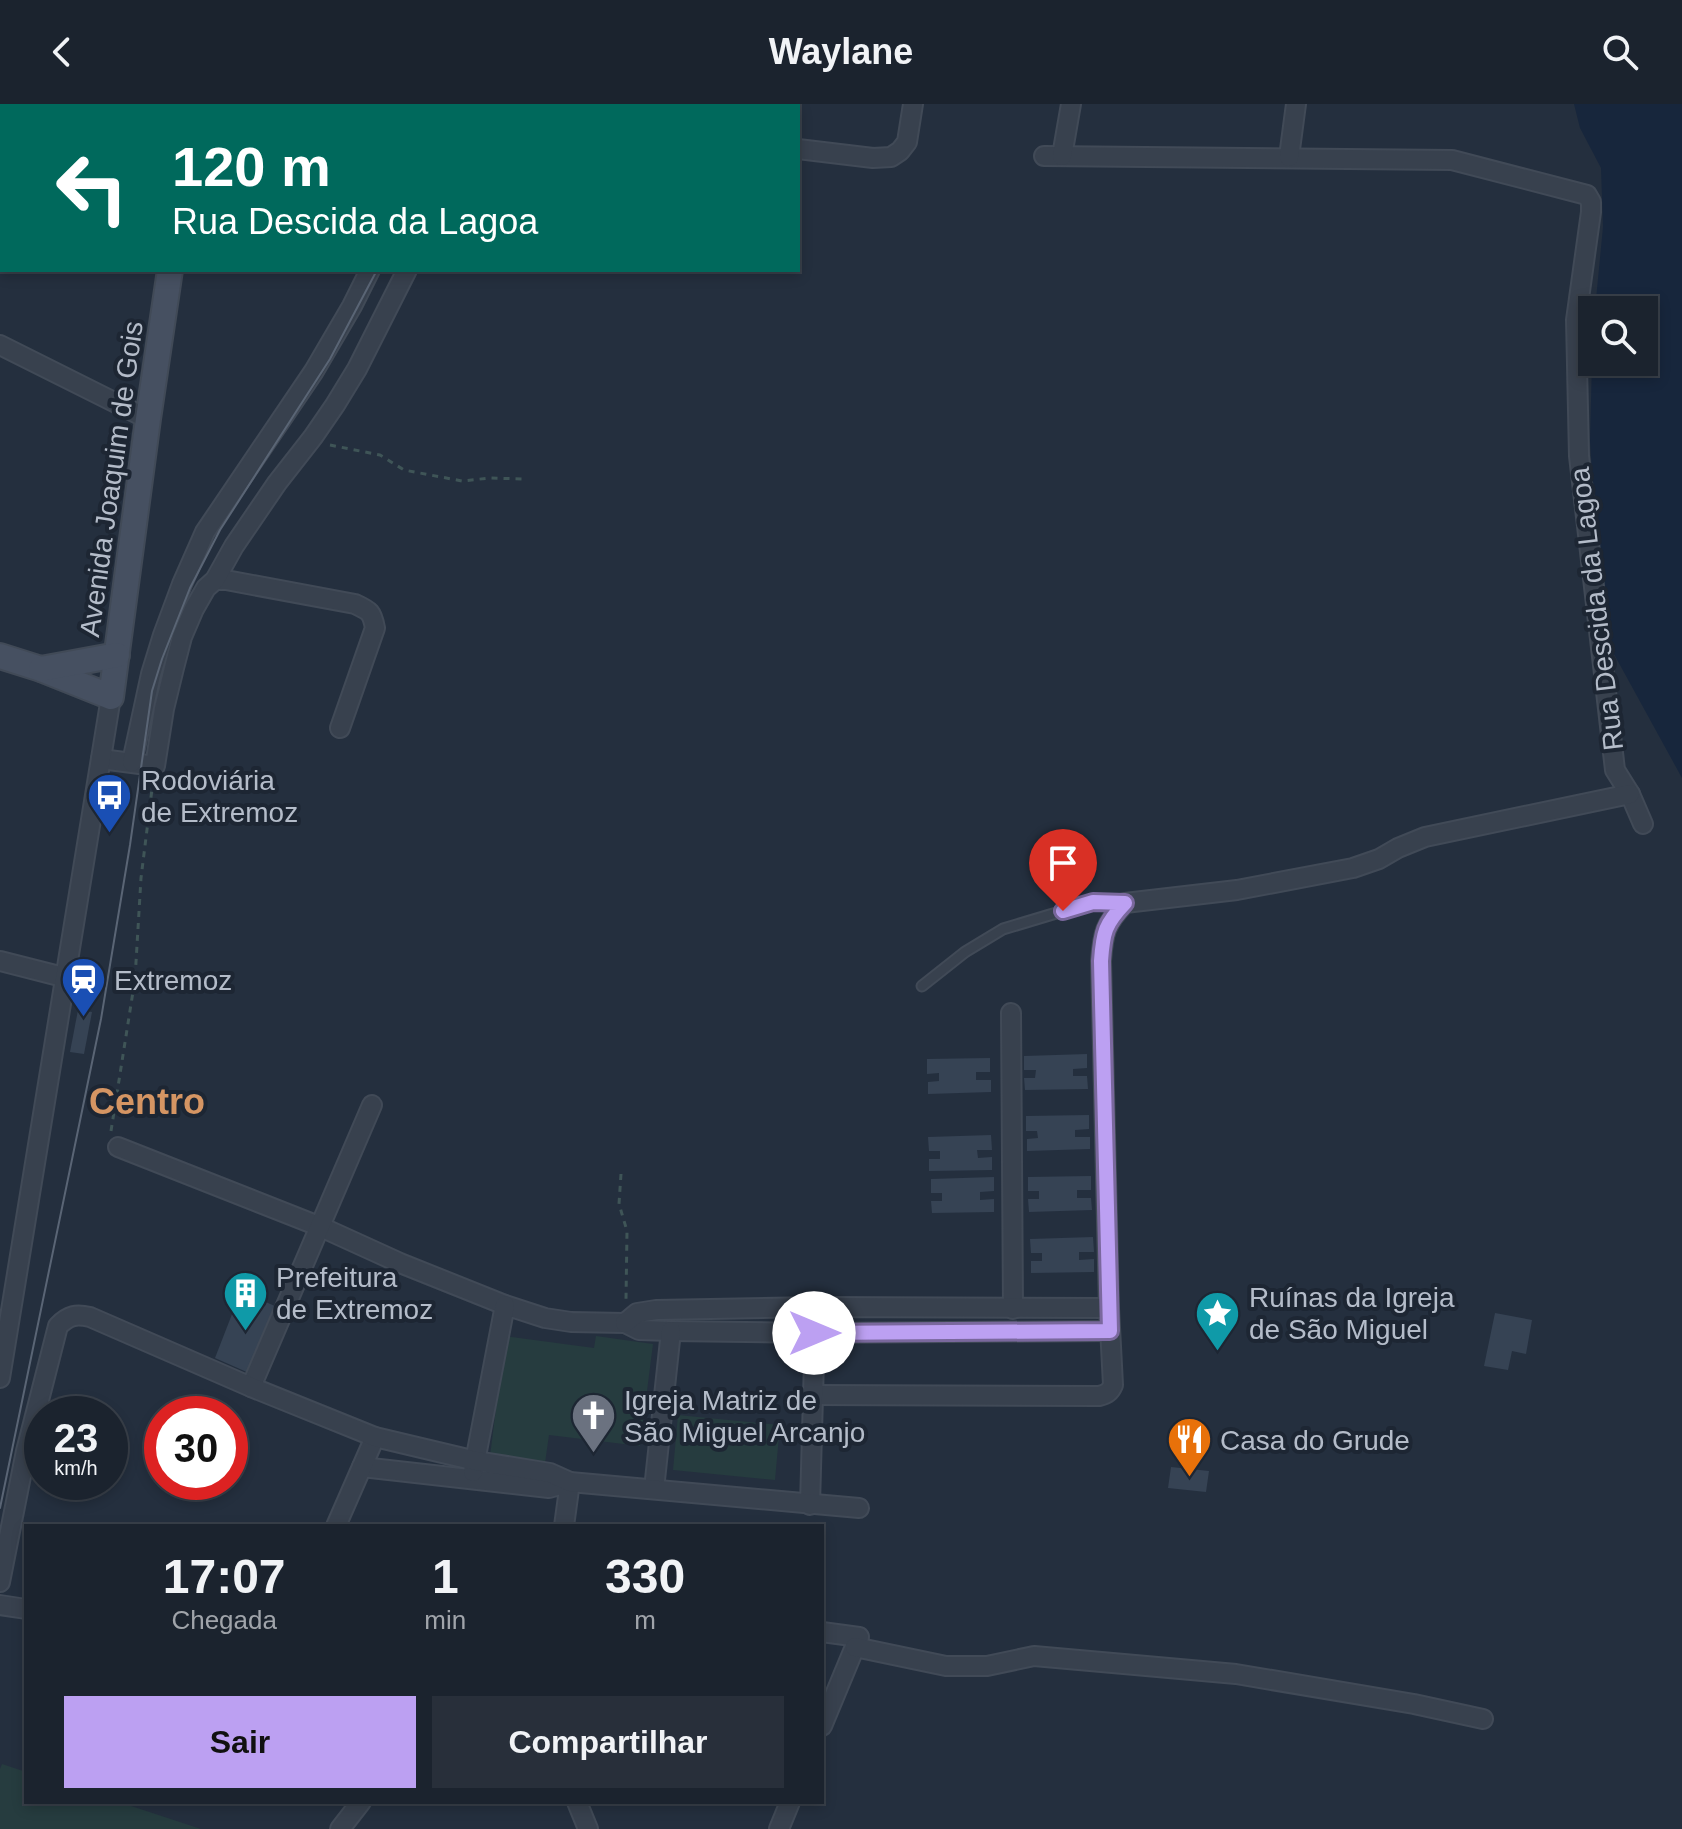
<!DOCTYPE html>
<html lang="pt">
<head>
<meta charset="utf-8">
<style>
	:root { --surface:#1b232e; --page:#282f3a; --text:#f1f3f6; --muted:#a0a4aa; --line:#39404a; --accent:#bca0f2 }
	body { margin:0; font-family:Arial,sans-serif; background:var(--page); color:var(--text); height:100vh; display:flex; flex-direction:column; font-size:30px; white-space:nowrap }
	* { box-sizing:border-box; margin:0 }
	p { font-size:26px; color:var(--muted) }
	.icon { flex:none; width:44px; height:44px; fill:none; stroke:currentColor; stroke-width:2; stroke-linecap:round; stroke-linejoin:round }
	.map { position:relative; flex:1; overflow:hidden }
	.details { position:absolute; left:24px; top:1420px; width:800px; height:280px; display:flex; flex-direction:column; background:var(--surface); border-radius:0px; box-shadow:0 4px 12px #0003,0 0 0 2px var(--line) }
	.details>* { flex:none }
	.top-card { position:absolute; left:0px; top:0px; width:800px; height:168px; box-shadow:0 4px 12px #0003,0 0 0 2px var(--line); background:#00695c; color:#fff; overflow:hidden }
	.fabs { position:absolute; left:1578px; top:192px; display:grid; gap:16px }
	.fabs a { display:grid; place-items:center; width:80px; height:80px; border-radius:0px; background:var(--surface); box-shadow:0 4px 12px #0003,0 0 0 2px var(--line); font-size:40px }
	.speed { position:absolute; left:24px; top:1292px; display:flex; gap:16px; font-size:40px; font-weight:700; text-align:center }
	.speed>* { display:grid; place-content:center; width:104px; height:104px; border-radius:50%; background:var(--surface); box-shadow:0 4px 12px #0003,0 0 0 2px var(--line); line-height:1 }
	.speed small { font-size:20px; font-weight:400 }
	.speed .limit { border:12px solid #d22; background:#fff; color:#111 }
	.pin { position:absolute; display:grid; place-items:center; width:68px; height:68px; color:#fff; margin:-82px -34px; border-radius:50% 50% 50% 0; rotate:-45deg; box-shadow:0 0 8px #0007 }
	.pin .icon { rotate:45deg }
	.me { position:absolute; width:88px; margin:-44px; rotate:90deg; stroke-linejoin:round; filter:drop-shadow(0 0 6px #0008) }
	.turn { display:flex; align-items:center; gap:28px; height:168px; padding:0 40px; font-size:36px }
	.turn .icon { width:104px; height:104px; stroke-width:2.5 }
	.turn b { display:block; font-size:56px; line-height:68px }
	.eta { display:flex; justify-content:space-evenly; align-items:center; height:136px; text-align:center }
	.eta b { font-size:48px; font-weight:700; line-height:56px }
	.action { display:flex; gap:16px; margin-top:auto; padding:16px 40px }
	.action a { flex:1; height:92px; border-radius:0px; background:var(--accent); color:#111; font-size:32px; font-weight:700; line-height:92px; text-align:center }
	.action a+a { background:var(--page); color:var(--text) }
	header { display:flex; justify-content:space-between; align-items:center; height:104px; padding:0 40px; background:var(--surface); font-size:36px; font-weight:700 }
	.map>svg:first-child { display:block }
</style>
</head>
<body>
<header><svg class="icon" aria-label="back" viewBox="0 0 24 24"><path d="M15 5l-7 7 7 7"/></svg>Waylane<svg class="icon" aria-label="search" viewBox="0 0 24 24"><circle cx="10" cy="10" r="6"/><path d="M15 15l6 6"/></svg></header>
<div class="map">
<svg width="1682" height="1725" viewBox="0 0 1682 1725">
	<rect width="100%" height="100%" fill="#242f3e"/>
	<g fill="#263c3f">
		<polygon points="505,1232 594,1244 596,1232 653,1240 640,1342 549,1331 545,1359 490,1352"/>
		<polygon points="678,1311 780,1321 775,1376 673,1366"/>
		<polygon points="2,1660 26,1668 26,1698 119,1698 201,1725 0,1725 0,1665"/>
	</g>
	<polygon fill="#17263c" points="1574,0 1682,0 1682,674 1609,541 1599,473 1590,337 1592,258 1644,258 1644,206 1595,206 1603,123 1601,64 1580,24"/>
	<g fill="#364354">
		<polygon points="78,906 92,908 84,950 70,948"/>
		<polygon points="1087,950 1087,964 1073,965 1073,972 1087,972 1088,985 1025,986 1024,974 1035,974 1036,966 1024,966 1024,952"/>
		<polygon points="990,954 990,968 976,968 976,976 991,976 991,988 928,990 928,978 939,977 939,969 927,970 927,955"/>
		<polygon points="1089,1011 1089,1025 1075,1026 1075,1033 1090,1033 1090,1045 1027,1047 1027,1035 1038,1034 1037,1027 1026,1027 1026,1012"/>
		<polygon points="991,1031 992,1046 977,1046 978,1054 992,1053 992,1066 929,1067 929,1055 940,1055 940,1047 929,1047 928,1033"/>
		<polygon points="1091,1072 1091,1086 1077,1086 1077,1094 1091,1094 1092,1106 1029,1108 1028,1095 1039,1095 1039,1087 1028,1087 1028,1073"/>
		<polygon points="994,1073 994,1087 980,1088 980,1096 994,1095 994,1108 932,1109 931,1097 942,1097 942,1089 931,1089 931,1075"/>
		<polygon points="1093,1133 1094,1148 1079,1148 1079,1156 1094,1155 1094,1168 1031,1169 1031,1157 1042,1157 1042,1149 1031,1149 1030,1135"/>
		<polygon points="241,1187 277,1203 249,1269 215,1254"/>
		<polygon points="1495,1209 1532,1216 1526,1250 1512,1247 1508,1266 1484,1262"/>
		<polygon points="1171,1363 1209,1367 1206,1388 1168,1384"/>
	</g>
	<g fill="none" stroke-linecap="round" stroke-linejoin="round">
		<defs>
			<polyline id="service" points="922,882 965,848 1003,825 1093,798 1122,799"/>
			<g id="minor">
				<polyline points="482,2 483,0"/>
				<polyline points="0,3 2,3"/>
				<polyline points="798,45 873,54 891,53 900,47 907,38 913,0"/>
				<polyline points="1044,52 1452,56 1587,91 1591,98 1591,108 1576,216 1579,352 1615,666 1630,690 1643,720"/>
				<polyline points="1062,52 1071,0"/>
				<polyline points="1289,53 1296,0"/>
				<polyline points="0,241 148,315"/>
				<path d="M215,476H226L355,500C370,507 372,508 375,524L340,624"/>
				<polyline points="101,655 155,662 164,605 174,564 182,533 194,505 206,484 215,476 234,442 277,379 313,333 335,301 357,265 407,166"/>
				<polyline points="132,658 151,570 163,531 182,480 205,428 314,267 352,202 370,166"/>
				<polyline points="0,857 67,874"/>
				<polyline points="1011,909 1013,1205"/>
				<polyline points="118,1043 321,1123 400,1159 505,1201 545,1214 571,1218 625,1219 639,1226 671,1227 814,1229 1110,1227"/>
				<polyline points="625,1219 637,1209 656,1206 815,1203 1109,1204"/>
				<polyline points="0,1274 111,593"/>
				<polyline points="251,1283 372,1001"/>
				<path d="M812,1291L1099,1292C1107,1290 1110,1288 1113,1281L1109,1204L1101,857C1103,829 1105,820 1125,799L1237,786L1353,764L1379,755L1398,744L1425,733L1630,690"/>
				<polyline points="362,1363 549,1384 570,1378 564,1422"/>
				<polyline points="473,1368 505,1201"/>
				<polyline points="654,1385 671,1227"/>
				<polyline points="810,1401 815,1220"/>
				<polyline points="336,1422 375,1333"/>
				<path d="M0,1478L26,1347L58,1222C69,1211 76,1210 90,1213L251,1283L375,1333L476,1357L550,1369L570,1378L859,1404"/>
				<polyline points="0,1501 26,1505"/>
				<polyline points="822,1528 859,1533 822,1622"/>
				<polyline points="855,1543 946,1562 987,1562 1034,1552 1236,1570 1414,1600 1483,1615"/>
				<polyline points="577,1698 588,1725"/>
				<polyline points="340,1725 361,1698"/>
				<polyline points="779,1725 790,1698"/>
			</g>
			<g id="secondary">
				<polyline points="194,2 194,0"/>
				<polyline points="0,552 41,565 111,593 148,315 170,166"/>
				<polyline points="41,565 117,551"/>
			</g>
		</defs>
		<use href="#service" stroke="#414a57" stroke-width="13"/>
		<use href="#minor" stroke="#414a57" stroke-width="22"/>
		<use href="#secondary" stroke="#414a57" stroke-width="28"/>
		<g stroke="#3f5557" stroke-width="3" stroke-dasharray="6 6" stroke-linecap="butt">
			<polyline points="330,341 380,351 404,366 462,377 490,374 522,375"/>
			<polyline points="111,1027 135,875 141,774 153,677"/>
			<polyline points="621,1070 619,1100 627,1127 626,1195"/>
		</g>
		<use href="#service" stroke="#38414e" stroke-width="9"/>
		<use href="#minor" stroke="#38414e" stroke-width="18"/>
		<use href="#secondary" stroke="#465061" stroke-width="24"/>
		<g stroke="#5a6575" stroke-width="2">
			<polyline points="453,2 454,0"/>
			<polyline points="0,1404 101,915 130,741 152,587 162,555 190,484 220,426 330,255 377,166"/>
		</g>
	</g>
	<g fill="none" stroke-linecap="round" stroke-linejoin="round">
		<defs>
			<path id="route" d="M814,1229L1110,1227L1101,857C1103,828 1105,820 1125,799L1093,798L1063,807"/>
		</defs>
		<use href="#route" stroke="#7a689d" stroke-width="20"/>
		<use href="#route" stroke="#bca0f2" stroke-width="14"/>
	</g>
	<defs>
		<symbol id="bus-pin" viewBox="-11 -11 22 30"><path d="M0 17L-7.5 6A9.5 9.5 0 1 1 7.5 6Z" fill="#1a4fb4" stroke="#1d2633"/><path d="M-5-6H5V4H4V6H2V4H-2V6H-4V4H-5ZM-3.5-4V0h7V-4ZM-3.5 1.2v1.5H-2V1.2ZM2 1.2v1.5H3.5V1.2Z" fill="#fff"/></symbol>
		<symbol id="station-pin" viewBox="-11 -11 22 30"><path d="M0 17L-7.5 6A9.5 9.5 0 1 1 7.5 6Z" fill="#1a4fb4" stroke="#1d2633"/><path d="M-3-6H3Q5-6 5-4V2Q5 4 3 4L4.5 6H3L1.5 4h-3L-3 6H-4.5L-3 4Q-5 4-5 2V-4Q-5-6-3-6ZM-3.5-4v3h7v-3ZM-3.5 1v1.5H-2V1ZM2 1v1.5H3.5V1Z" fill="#fff"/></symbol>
		<symbol id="building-pin" viewBox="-11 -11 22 30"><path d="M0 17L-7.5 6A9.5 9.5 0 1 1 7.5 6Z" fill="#0f9aa8" stroke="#1d2633"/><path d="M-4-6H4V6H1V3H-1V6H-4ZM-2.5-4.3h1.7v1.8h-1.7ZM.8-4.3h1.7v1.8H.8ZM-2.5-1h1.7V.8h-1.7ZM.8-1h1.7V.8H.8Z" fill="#fff"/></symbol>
		<symbol id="sight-pin" viewBox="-11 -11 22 30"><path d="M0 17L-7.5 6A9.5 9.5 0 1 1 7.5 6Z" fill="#0f9aa8" stroke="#1d2633"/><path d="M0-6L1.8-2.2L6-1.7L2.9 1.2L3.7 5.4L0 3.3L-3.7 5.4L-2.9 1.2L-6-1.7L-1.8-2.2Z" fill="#fff"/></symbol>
		<symbol id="church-pin" viewBox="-11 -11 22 30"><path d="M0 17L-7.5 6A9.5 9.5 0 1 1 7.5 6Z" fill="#6b7280" stroke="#1d2633"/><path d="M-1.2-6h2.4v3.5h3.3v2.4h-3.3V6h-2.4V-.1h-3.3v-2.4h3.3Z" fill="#fff"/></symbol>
		<symbol id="restaurant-pin" viewBox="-11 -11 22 30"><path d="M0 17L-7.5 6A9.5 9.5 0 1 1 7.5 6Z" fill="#e8710a" stroke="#1d2633"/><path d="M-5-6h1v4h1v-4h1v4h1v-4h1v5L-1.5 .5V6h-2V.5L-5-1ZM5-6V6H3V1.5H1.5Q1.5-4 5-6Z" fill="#fff"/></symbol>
	</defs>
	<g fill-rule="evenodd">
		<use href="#bus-pin" x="84" y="666" width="51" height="69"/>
		<use href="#station-pin" x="58" y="850" width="51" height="69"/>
		<use href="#building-pin" x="220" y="1164" width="51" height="69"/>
		<use href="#sight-pin" x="1192" y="1184" width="51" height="69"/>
		<use href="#church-pin" x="568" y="1286" width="51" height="69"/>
		<use href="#restaurant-pin" x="1164" y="1310" width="51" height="69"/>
	</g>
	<g text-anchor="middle" stroke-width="8" stroke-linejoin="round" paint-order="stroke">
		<g font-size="28" fill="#b4bcc9" stroke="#1d2633">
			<text transform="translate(111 375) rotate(-82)" y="10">Avenida Joaquim de Gois</text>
			<text transform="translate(1596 505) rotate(-97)" y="10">Rua Descida da Lagoa</text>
		</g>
		<g font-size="28" fill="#b4bcc9" stroke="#1d2633" text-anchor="start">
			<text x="141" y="686">Rodoviária<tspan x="141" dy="32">de Extremoz</tspan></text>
			<text x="114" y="886">Extremoz</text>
			<text x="276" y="1183">Prefeitura<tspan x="276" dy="32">de Extremoz</tspan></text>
			<text x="1249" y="1203">Ruínas da Igreja<tspan x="1249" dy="32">de São Miguel</tspan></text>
			<text x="624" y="1306">Igreja Matriz de<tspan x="624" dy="32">São Miguel Arcanjo</tspan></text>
			<text x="1220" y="1346">Casa do Grude</text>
		</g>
		<g font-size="36" font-weight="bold" fill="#d59563" stroke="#1d2633">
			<text x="147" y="1010">Centro</text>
		</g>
	</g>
</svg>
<div class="fabs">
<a><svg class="icon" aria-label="search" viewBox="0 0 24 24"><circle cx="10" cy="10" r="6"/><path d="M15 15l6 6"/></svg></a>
</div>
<div class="speed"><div>23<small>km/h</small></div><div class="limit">30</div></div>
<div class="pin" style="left:1063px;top:807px;background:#d93025"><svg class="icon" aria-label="arrive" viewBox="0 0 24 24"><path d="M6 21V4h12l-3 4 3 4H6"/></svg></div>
<svg class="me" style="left:814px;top:1229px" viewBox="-20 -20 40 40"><circle r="19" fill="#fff"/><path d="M0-13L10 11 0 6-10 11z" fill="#bca0f2"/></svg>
<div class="top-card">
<div class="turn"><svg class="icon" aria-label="left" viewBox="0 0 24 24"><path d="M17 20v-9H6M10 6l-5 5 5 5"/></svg><div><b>120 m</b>Rua Descida da Lagoa</div></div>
</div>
<section class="details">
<div class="eta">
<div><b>17:07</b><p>Chegada</p></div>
<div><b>1</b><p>min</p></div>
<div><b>330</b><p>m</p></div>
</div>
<div class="action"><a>Sair</a><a>Compartilhar</a></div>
</section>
</div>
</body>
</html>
